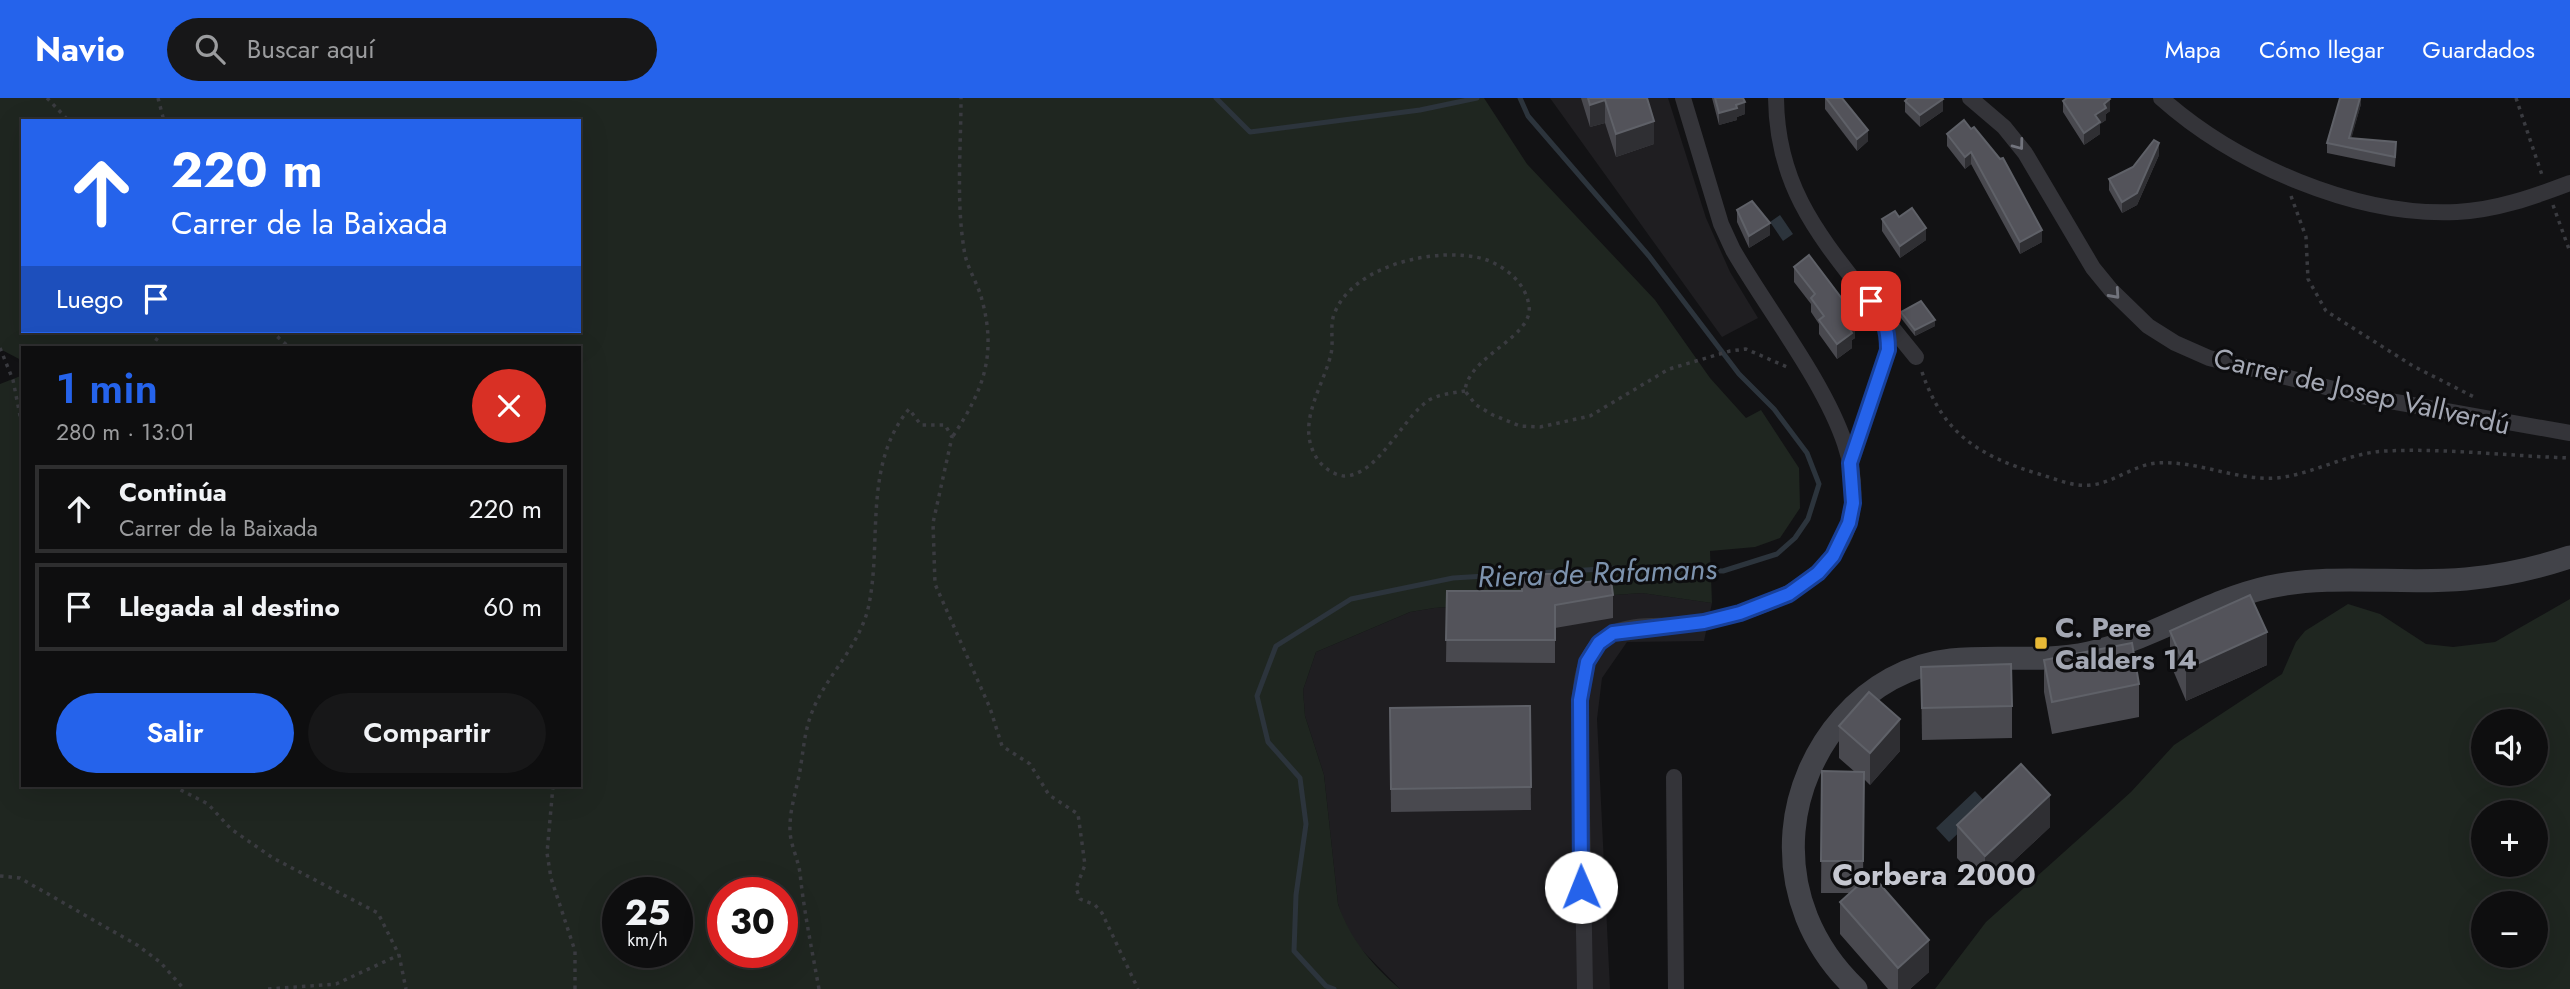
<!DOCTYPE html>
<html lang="es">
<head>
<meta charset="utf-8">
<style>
	:root { --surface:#0e0e0f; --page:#171718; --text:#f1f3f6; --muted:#9b9c9e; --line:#2e2e2f; --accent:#2563eb }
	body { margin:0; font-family:Jost,sans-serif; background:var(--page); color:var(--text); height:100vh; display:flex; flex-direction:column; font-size:26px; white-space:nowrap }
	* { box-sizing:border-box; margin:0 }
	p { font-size:23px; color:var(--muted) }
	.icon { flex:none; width:38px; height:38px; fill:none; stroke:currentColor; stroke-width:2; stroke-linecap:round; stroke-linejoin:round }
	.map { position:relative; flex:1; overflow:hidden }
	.details { position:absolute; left:21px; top:248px; width:560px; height:441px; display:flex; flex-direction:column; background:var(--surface); border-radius:0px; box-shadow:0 7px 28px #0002,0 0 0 2px var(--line) }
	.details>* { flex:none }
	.top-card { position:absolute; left:21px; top:21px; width:560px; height:214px; border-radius:0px; box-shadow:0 7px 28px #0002,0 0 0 2px var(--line); background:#2563eb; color:#fff; overflow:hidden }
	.controls { position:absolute; left:2471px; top:611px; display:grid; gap:14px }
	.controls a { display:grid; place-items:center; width:77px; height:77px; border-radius:50%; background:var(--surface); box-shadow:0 7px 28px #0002,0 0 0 2px var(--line); font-size:35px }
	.speed { position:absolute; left:602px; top:779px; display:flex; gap:14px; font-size:35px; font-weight:700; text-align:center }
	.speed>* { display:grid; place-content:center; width:91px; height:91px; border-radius:50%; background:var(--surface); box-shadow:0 7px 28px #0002,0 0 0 2px var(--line); line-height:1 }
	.speed small { font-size:18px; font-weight:400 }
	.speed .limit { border:10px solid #d22; background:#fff; color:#111 }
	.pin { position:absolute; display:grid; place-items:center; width:60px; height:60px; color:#fff; margin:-30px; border-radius:14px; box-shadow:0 4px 10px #0006 }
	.me { position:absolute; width:77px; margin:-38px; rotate:359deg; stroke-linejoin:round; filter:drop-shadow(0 0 5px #0008) }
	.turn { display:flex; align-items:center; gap:24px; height:147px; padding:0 35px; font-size:32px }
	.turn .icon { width:91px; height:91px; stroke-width:2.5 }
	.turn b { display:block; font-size:49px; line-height:60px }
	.then { display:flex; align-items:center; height:66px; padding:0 35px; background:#0003; gap:14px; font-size:26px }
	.round { display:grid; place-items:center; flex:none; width:74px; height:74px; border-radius:37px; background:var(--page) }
	.headline { display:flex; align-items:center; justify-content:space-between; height:119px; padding:0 35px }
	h1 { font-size:42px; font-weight:600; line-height:52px; color:var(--accent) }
	.primary-button { display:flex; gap:14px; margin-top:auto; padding:14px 35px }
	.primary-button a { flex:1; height:80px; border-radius:42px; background:var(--accent); color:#fff; font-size:28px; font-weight:600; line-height:80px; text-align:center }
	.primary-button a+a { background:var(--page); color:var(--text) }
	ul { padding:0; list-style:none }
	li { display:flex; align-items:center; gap:21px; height:88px; margin:0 14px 10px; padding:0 21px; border:4px solid var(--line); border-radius:0px }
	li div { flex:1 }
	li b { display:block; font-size:26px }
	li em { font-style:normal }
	header { display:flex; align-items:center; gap:42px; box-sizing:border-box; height:98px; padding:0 35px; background:var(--accent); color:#fff }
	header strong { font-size:33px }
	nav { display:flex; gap:38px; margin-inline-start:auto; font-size:24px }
	.search { width:490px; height:63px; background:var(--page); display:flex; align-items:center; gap:18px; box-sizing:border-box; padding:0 24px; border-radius:38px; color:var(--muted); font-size:26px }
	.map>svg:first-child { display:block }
</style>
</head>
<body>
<header>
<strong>Navio</strong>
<div class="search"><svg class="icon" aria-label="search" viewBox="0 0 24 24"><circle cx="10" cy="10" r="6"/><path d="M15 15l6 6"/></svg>Buscar aquí</div>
<nav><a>Mapa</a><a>Cómo llegar</a><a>Guardados</a></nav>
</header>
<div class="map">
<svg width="2570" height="891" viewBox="0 0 2570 891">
	<rect width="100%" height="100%" fill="#121214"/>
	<g fill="#1f1e21">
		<polygon points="1550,0 1668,0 1706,120 1730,174 1758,220 1722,239"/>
		<polygon points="1642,495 1712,505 1704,543 1627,544 1602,580 1597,621 1610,891 1400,891 1357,847 1344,825 1338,806 1324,677 1305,618 1303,592 1316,554 1410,514 1434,510"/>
	</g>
	<g fill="#1f2620" fill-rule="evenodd">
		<path d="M0,0H1484L1527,66L1655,202L1710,280L1746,320L1761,312L1799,370L1800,410L1780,440L1755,449L1710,453L1712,505L1642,495L1434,510L1410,514L1316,554L1303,592L1305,618L1324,677L1338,806C1350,841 1372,867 1400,891H0V286L23,277V688H579V250H23V263L0,251ZM23,23H579V233H23ZM618,794H677V854H618ZM723,794H782V854H723Z"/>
		<path d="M2570,501V891H1935L1986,824L2131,694L2174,647L2282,576L2296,544L2305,533L2348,506L2380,516L2426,546L2453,549L2495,544ZM2483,623H2536V676H2483ZM2483,714H2536V766H2483ZM2483,805H2536V858H2483Z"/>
	</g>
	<g fill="#2c343c">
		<polygon points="1780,117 1793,136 1783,143 1770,124"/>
		<polygon points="1975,693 1988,707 1949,744 1936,730"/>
	</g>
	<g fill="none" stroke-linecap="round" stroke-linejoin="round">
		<g stroke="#2c343c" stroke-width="5">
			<polyline points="1216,0 1250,34 1420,12 1477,0"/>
			<polyline points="1334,891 1326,888 1294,853 1296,797 1306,726 1300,680 1268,644 1257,598 1276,548 1351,501 1453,480 1618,470 1723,473 1777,456 1795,440 1808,421 1819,386 1807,355 1774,311 1739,276 1649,158 1528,18 1520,0"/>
		</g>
		<g stroke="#3a3b40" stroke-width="3.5" stroke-dasharray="3.5 5" stroke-linecap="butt">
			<polyline points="47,0 69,23"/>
			<polyline points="158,0 164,23"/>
			<polyline points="2516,0 2543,80"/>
			<polyline points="2291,98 2306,139 2308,181 2326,213 2413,268 2476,300"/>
			<polyline points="2553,107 2570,154"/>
			<polyline points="271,233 290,250"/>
			<polyline points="0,250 13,282 23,333"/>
			<polyline points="151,250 162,233"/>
			<path d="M1922,274C1943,336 1979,358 2039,376C2056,381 2073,389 2091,387C2113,385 2134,367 2156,365C2197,362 2236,383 2277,380C2314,376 2347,355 2385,353C2446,350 2508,358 2570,360"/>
			<path d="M1465,293C1453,295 1440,296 1429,302C1402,320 1378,378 1344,378C1334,377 1324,370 1318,362C1294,327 1323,290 1331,256C1334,243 1329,226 1335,214C1355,166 1439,148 1484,161C1505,168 1526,185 1529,208C1534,239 1468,258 1465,293L1476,307L1493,317L1520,328L1540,329L1590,318L1669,271L1730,253L1746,251L1787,269"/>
			<path d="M953,338C983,293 997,257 982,202C978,185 966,169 964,151C956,102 961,50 961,0"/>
			<polyline points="173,688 208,706 231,731 273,760 378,815 399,857 406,891"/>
			<polyline points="553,688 547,755 551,780 575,853 575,891"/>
			<polyline points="0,778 20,780 137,847 160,864 184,891"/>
			<polyline points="268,891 336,886 399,857"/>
			<path d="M819,891C812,852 804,814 800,775C798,761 791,748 790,734C789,710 798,689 801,666C804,647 805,632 812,614C826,578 858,550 868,511C883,445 862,368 909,311L921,327H945L952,339L933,425L935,486L990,610L1002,648L1030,666L1049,697L1078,716L1085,767L1076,790L1080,801L1095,807L1102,815L1138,891"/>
		</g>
		<g stroke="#343439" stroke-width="16">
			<path d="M1776,0C1777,98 1828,147 1884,221L1888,234V252L1850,365"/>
			<polyline points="1970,0 2004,29 2025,55 2093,170 2111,192 2148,228 2175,245 2209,260 2362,298 2570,335"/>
			<path d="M2161,0C2235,66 2356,119 2457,114C2496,112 2533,99 2570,85"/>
			<polyline points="1886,222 1916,259"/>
			<polyline points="1674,679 1676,891"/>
			<path d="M1585,891L1580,602C1581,577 1586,551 1610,537C1631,524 1664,530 1688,526C1786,512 1883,462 1845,346C1824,283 1767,211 1733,152L1721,126L1683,0"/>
		</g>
		<path stroke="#424349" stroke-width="23" d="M1856,891C1812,849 1789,794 1794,733C1801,650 1865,571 1951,562C1997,557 2043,565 2089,555C2152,541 2206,503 2269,489C2334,475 2400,487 2466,481C2501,478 2537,470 2570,459"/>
	</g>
	<g fill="#49494f">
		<polygon points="1581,0 1647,0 1654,46 1616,59 1605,25 1590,29"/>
		<polygon points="1712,0 1743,0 1745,16 1737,19 1737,22 1719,27"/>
		<polygon points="1825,0 1842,0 1868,43 1857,53 1825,11"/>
		<polygon points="2361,0 2361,6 2351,40 2396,54 2395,69 2327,55 2327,45"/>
		<polygon points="1905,3 1943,13 1920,29 1905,14"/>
		<polygon points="2063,3 2110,13 2106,16 2106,22 2100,26 2100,36 2084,47 2063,14"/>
		<polygon points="1964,22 2042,144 2020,156 1971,66 1965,71 1947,48 1947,36"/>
		<polygon points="2159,57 2137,107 2122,115 2109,92 2109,81"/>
		<polygon points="1737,112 1770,137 1749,150 1737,124"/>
		<polygon points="1899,119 1926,142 1900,160 1882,133 1882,121"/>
		<polygon points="1794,169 1855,218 1855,240 1852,242 1852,250 1837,261 1819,236 1819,226 1811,214 1811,206 1794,184"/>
		<polygon points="1901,214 1935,228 1915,238 1901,220"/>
		<polygon points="1552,487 1613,497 1613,520 1555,530 1555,565 1446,564 1447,493 1522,493"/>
		<polygon points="2170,533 2267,567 2186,603 2170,565"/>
		<polygon points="2044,562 2139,586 2139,619 2052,636 2044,594"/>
		<polygon points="1921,569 2012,608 2012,640 1922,642"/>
		<polygon points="1530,608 1531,712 1391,714 1390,610"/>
		<polygon points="1839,628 1900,653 1870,687 1864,681 1863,784 1929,874 1910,891 1888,891 1840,836 1840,804 1850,795 1821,795 1822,673 1855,674 1839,660"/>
		<polygon points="1957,727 2050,729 1985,790 1957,760"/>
	</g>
	<g fill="#2f2f33">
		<polygon points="2360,0 2361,0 2361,6 2349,49 2349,40"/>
		<polygon points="1943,1 1943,13 1920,29 1920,17"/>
		<polygon points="2110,1 2110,13 2106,16 2106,22 2100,26 2100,36 2084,47 2084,35 2104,6"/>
		<polygon points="1605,2 1605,25 1590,29 1590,7"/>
		<polygon points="1745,4 1745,16 1737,19 1737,22 1719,27 1719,15 1736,7"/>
		<polygon points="1654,23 1654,46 1616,59 1616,36"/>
		<polygon points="1868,32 1868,43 1857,53 1857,41"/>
		<polygon points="2159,45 2159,57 2137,107 2122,115 2122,104"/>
		<polygon points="1971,54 1971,66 1965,71 1965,59"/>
		<polygon points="1770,125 1770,137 1749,150 1749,138"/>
		<polygon points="1926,130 1926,142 1900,160 1900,148"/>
		<polygon points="2042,132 2042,144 2020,156 2020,144"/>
		<polygon points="1855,218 1855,240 1852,242 1852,250 1837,261 1837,246 1849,230 1852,221"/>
		<polygon points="1935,222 1935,228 1915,238 1915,232"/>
		<polygon points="2267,534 2267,567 2186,603 2186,571"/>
		<polygon points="1900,621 1900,653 1870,687 1870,655"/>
		<polygon points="2050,697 2050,729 1985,790 1985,758"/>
		<polygon points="1929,842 1929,874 1910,891 1898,891 1898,870"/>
	</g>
	<g fill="#53535a" stroke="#5f6168" stroke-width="2">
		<polygon points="1588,0 1647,0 1654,23 1616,36 1605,2 1590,7"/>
		<polygon points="1715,0 1743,0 1745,4 1736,7 1737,10 1719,15"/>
		<polygon points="1826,0 1842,0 1868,32 1857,41"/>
		<polygon points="1908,0 1942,0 1943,1 1920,17 1905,3"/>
		<polygon points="2067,0 2109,0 2110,1 2104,6 2106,10 2095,17 2100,24 2084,35 2063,3"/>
		<polygon points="2340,0 2360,0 2349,40 2396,44 2395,59 2327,45"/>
		<polygon points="1964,22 1971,31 1974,29 2000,61 2003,60 2042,132 2020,144 1971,54 1965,59 1947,36"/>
		<polygon points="2154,42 2159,45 2137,95 2122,104 2109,81 2133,69"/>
		<polygon points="1752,103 1770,125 1749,138 1737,112"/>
		<polygon points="1912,110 1926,130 1900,148 1882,121 1895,113 1899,119"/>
		<polygon points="1809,157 1855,218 1852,221 1855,225 1849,230 1852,235 1837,246 1819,222 1824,218 1811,200 1815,196 1794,169"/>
		<polygon points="1921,203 1935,222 1915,232 1901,214"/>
		<polygon points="1522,476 1552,476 1551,487 1611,482 1613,497 1555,507 1555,542 1446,542 1447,493 1522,493"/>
		<polygon points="2250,497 2267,534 2186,571 2170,533"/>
		<polygon points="2132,545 2139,586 2052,604 2044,562"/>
		<polygon points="2011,566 2012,608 1922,610 1921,569"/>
		<polygon points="1869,594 1900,621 1870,655 1839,628"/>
		<polygon points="1530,608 1531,689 1391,691 1390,610"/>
		<polygon points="2021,666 2050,697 1985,758 1957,727"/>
		<polygon points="1822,673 1864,674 1863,763 1821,763"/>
		<polygon points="1871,776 1929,842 1898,870 1840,804"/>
	</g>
	<defs><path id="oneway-chevron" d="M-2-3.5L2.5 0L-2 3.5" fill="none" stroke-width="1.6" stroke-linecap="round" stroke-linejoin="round" transform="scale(1.75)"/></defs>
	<g stroke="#72747d">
		<use href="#oneway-chevron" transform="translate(2019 47) rotate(53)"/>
		<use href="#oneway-chevron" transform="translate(2115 196) rotate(48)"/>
	</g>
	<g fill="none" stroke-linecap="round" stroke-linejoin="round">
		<defs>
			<path id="route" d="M1581,789L1580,602L1587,564L1599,545L1613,535L1704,524L1740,515L1789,496L1818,475L1833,458L1849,425L1853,405L1850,365L1888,252C1888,230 1884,220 1871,203"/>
		</defs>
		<use href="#route" stroke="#184099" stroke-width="18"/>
		<use href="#route" stroke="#2563eb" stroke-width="12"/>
	</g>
	<rect fill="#e8b936" stroke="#0d0d0f" stroke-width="2.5" x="2034" y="538" width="14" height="14" rx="3.5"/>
	<g text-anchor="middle" stroke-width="6" stroke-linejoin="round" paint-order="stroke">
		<g font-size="28" fill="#a4a8b4" stroke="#0d0d0f">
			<text transform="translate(2362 293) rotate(13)" y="10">Carrer de Josep Vallverdú</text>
		</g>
		<g font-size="28" font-weight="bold" fill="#a4a8b4" stroke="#0d0d0f" text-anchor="start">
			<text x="2055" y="539">C. Pere<tspan x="2055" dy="32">Calders 14</tspan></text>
		</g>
		<g font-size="30" font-style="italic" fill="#7d93ae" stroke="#0d0d0f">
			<text transform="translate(1597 475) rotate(-2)" y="10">Riera de Rafamans</text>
		</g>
		<g font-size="30" font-weight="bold" fill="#c5c7d0" stroke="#0d0d0f">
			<text x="1934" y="787">Corbera 2000</text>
		</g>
	</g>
</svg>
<div class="controls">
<a><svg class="icon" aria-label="sound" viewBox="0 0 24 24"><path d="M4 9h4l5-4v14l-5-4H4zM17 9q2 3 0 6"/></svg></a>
<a>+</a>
<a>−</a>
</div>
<div class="speed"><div>25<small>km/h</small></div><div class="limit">30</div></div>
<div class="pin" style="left:1871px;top:203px;background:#d93025"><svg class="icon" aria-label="arrive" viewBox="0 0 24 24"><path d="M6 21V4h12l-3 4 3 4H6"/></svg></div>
<svg class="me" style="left:1581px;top:789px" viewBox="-20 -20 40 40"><circle r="19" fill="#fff"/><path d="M0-13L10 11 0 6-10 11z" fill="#2563eb"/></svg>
<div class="top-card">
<div class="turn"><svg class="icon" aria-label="ahead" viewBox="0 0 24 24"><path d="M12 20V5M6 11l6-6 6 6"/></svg><div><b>220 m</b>Carrer de la Baixada</div></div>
<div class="then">Luego<svg class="icon" aria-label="arrive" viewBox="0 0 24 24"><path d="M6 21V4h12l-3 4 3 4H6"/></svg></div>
</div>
<section class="details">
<div class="headline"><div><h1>1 min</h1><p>280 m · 13:01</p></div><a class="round" style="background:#d93025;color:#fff"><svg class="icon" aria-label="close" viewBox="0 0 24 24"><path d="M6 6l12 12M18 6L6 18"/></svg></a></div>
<ul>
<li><svg class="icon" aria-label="ahead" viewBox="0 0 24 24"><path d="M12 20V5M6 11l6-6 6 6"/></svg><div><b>Continúa</b><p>Carrer de la Baixada</p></div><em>220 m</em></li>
<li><svg class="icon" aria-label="arrive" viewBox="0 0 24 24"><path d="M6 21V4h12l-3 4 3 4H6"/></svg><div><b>Llegada al destino</b></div><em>60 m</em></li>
</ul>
<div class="primary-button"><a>Salir</a><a>Compartir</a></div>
</section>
</div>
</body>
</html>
